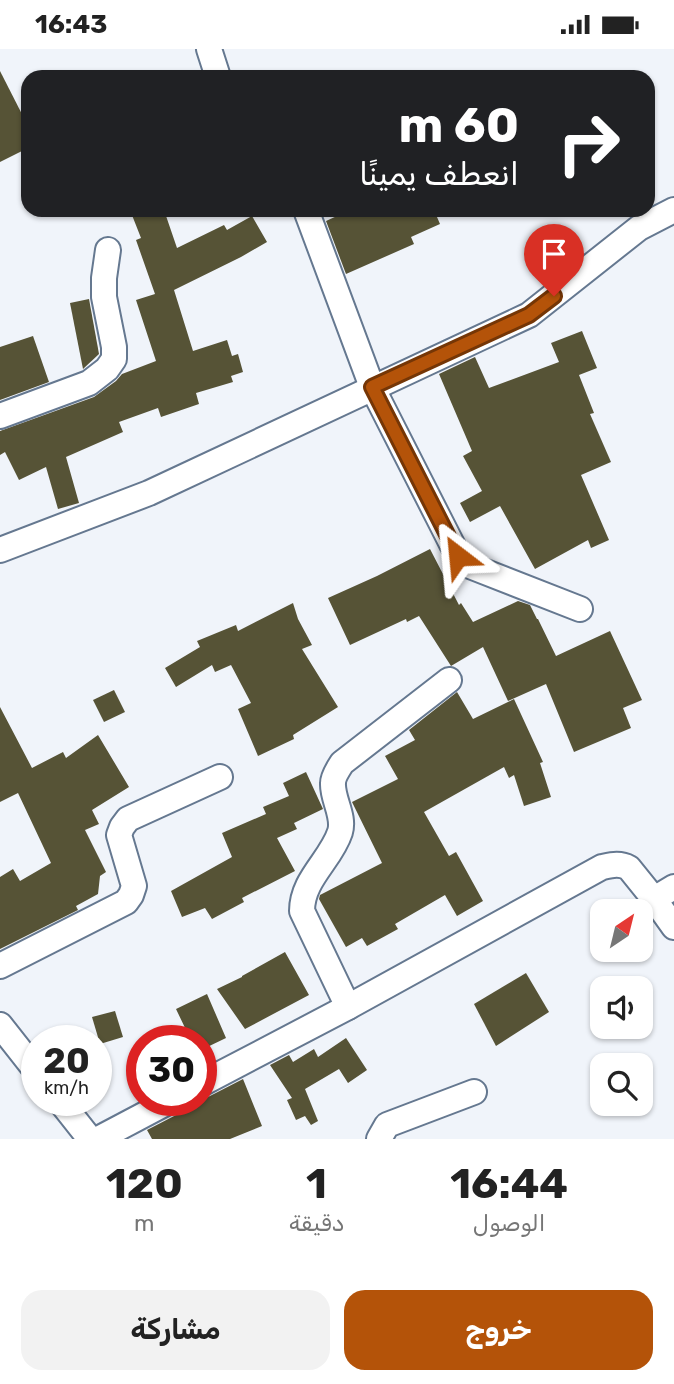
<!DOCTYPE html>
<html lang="ar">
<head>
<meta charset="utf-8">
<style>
	:root { --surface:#fff; --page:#f2f2f2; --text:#222; --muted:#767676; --accent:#b45309 }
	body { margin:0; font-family:Rubik,Cairo,sans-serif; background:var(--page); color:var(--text); direction:rtl; height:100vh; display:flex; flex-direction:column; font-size:26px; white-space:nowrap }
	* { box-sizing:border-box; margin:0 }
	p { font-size:23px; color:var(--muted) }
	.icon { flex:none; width:38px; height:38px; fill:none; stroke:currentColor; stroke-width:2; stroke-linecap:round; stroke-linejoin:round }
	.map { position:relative; height:1090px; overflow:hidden; direction:ltr }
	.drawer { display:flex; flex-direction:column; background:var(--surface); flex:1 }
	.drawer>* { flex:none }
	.banner { position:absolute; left:21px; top:21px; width:634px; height:147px; border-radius:21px; box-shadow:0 2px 5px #0004; direction:rtl; background:#202124; color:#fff; overflow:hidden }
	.needle { width:46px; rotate:35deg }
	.controls { position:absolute; left:590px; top:850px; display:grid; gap:14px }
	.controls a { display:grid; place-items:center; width:63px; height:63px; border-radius:14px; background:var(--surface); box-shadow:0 2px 5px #0004; font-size:35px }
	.speed { position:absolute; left:21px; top:976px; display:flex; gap:14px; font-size:35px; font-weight:700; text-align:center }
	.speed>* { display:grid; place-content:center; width:91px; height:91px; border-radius:50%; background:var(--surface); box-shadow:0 2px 5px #0004; line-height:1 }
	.speed small { font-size:18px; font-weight:400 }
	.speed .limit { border:10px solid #d22; background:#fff; color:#111 }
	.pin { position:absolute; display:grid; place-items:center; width:60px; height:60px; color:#fff; margin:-72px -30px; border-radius:50% 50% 50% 0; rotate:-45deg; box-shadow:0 0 7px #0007 }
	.pin .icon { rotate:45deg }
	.me { position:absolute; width:77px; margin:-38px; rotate:331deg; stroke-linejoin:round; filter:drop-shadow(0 0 5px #0008) }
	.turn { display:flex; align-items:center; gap:24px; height:147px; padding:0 21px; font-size:32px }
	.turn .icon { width:91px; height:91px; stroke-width:2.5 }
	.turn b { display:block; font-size:49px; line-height:60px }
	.eta { display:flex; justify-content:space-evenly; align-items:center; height:119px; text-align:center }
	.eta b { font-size:42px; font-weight:700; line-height:49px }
	.action { display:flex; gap:14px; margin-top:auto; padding:14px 21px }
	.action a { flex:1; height:80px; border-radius:21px; background:var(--accent); color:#fff; font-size:28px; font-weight:700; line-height:80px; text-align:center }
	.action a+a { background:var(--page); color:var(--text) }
	.status { display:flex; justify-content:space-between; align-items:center; height:49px; padding:0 35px; background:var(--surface); direction:ltr }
	.status svg { height:19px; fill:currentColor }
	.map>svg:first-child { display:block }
</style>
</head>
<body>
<div class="status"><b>16:43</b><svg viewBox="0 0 49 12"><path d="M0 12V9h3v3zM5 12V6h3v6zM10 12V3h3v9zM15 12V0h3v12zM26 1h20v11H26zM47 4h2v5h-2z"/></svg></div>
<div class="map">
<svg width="674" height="1090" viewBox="0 0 674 1090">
	<rect width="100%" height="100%" fill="#f0f4fa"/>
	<g fill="#565336">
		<polygon points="0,22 28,77 28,99 0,113"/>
		<polygon points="130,161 164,161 177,199 224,176 227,181 252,167 267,193 241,208 174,241 193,302 227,291 232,307 238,305 243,323 231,327 233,333 196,344 199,355 161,368 158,359 119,373 123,383 66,408 79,454 58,460 46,418 19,431 5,403 0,406 0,382 94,348 116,332 122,325 156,312 136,251 155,245 136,191 141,189"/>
		<polygon points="350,161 434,161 440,175 411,188 414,195 346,225 326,172"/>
		<polygon points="89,250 99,305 83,320 70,254"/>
		<polygon points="582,282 597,319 579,326 594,364 590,365 611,413 581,426 609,491 591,499 588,491 535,520 500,457 470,473 460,454 482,442 463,407 472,402 439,325 475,308 489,339 559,313 551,294"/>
		<polygon points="33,287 49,333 0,351 0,298"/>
		<polygon points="430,500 459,556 461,554 473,573 518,552 530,556 537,570 538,570 556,607 610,582 642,651 623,659 631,679 574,703 546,635 508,652 483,598 451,617 419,567 407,573 406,570 350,596 328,549 377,527"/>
		<polygon points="293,554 298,570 312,596 302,600 338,658 293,686 294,690 258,707 238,660 251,654 231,616 215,623 212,616 176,638 165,619 200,598 197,592 236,576 238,582"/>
		<polygon points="114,641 125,663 104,673 93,651"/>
		<polygon points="457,643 473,670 514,650 543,713 540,714 551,748 524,757 514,726 509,729 504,718 424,763 449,807 456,803 483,852 457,867 445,846 395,875 398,880 367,897 362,889 346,898 319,850 320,846 382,814 352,753 398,730 385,707 415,691 409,681"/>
		<polygon points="0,658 32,719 63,703 66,709 98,686 129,738 92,761 99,775 85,781 106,823 100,827 98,845 76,857 78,861 0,900 0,828 13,820 20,832 51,814 18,744 0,753"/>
		<polygon points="306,723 323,760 294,774 297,780 277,789 295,822 242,849 244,853 212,870 205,859 182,868 171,842 232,808 222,784 266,765 263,758 289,747 283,734"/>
		<polygon points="285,903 309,946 245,980 217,940 242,928 242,927"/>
		<polygon points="526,924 549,963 496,997 474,955"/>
		<polygon points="207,945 226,989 201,1001 201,992 195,992 190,981 187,983 176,960"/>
		<polygon points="115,962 123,988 100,995 92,968"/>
		<polygon points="346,989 367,1021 348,1034 339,1020 305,1040 318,1072 311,1076 305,1067 296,1071 287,1051 292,1049 270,1016 289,1006 293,1013 314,1000 318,1008"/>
		<polygon points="243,1030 262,1077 230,1090 152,1090 147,1081 178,1065 183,1059 185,1052 201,1052 201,1050 208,1048"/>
	</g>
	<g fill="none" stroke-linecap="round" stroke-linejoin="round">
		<defs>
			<g id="street">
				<polyline points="209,0 218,28"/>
				<polyline points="306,161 372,338 458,507 470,517 580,560"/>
				<polyline points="0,367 89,334 107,320 114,310 114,298 104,248 104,229 108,201"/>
				<polyline points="0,501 149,444 529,266 639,179 674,161"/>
				<polyline points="654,850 674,878"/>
				<polyline points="0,917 126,853 131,846 134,837 119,786 122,778 128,770 220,728"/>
				<path d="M348,958L302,862C302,830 331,811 340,783C345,767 332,750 333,734C333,727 339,719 342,714L449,631"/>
				<polyline points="0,976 37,1023"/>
				<path d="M201,1035L348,958L602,818C612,816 620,814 629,819L654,850L674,838"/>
				<polyline points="60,1052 90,1090"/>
				<polyline points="98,1090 170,1052"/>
				<polyline points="379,1090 387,1076 474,1043"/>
			</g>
		</defs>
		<use href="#street" stroke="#657890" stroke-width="28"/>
		<use href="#street" stroke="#fff" stroke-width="24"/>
	</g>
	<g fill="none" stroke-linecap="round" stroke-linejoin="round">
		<defs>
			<polyline id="route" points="458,507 372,338 529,266 554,247"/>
		</defs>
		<use href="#route" stroke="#753606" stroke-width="18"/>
		<use href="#route" stroke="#b45309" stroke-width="12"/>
	</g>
</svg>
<div class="controls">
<a><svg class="needle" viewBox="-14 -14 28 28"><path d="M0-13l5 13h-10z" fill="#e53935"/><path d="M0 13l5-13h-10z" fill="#767676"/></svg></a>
<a><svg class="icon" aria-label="sound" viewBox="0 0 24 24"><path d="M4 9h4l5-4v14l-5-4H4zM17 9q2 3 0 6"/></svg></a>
<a><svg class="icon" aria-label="search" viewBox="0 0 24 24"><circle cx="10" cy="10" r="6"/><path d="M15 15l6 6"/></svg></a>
</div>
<div class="speed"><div>20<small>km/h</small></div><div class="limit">30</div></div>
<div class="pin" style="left:554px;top:247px;background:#d93025"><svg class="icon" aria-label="arrive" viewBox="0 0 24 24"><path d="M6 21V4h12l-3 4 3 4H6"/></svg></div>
<svg class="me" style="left:458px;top:507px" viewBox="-20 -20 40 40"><path d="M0-17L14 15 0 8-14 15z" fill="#b45309" stroke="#fff" stroke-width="4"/></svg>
<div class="banner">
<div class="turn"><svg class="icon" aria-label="right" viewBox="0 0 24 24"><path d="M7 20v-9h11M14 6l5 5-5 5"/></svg><div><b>60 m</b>انعطف يمينًا</div></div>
</div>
</div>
<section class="drawer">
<div class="eta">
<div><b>16:44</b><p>الوصول</p></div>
<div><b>1</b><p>دقيقة</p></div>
<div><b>120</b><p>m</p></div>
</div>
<div class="action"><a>خروج</a><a>مشاركة</a></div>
</section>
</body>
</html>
